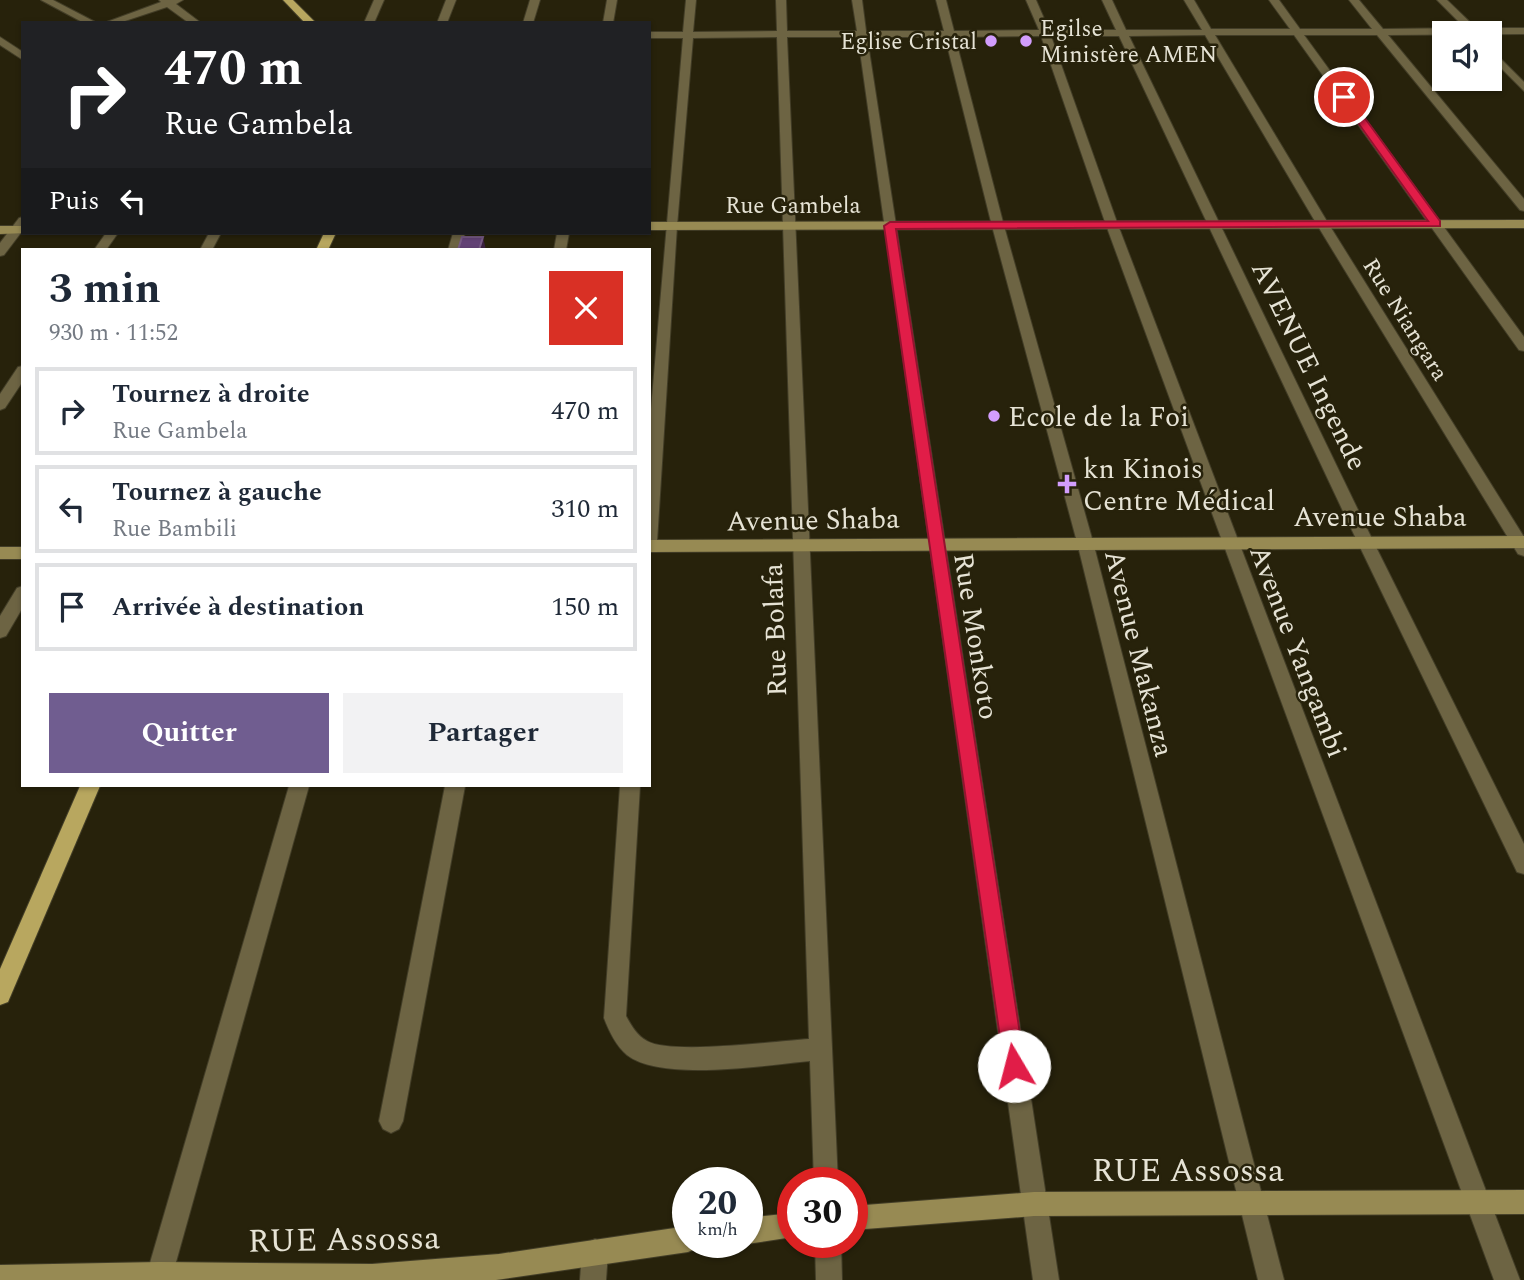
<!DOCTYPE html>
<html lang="fr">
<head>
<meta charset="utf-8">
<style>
	:root { --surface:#fff; --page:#f2f2f3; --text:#1f2937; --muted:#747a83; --line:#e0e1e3; --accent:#705d90 }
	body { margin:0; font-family:Spectral,serif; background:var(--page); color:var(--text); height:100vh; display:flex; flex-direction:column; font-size:26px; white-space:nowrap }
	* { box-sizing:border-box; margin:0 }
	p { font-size:23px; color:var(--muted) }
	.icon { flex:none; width:38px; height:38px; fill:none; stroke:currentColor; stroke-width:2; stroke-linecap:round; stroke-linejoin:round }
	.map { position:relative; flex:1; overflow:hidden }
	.sheet { position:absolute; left:21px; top:248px; width:630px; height:539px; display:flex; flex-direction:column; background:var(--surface); border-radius:0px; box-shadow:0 2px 5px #0004 }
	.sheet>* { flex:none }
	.hud { position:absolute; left:21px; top:21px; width:630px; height:214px; border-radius:0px; box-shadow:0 2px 5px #0004; background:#202124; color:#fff; overflow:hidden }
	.controls { position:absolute; left:1432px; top:21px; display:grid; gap:14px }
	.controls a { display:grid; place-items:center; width:70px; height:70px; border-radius:0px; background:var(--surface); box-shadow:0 2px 5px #0004; font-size:35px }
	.speed { position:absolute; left:672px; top:1167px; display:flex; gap:14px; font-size:35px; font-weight:700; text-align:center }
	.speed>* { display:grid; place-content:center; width:91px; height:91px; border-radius:50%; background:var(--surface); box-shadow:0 2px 5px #0004; line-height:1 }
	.speed small { font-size:18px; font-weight:400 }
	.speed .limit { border:10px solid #d22; background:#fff; color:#111 }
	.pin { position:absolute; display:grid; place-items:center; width:60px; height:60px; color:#fff; margin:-30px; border:4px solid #fff; border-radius:50%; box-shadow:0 2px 7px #0007 }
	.me { position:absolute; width:77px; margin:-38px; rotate:352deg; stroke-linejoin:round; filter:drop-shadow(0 0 5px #0008) }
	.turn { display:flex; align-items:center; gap:24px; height:147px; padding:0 28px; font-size:32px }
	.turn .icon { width:91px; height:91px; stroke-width:2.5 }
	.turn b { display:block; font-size:49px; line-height:60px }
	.then { display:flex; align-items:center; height:66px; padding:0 28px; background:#0003; gap:14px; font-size:26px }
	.round { display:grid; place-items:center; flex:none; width:74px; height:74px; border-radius:0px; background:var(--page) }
	.head { display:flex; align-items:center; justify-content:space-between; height:119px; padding:0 28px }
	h1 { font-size:42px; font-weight:700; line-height:52px }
	.primary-button { display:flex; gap:14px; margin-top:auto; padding:14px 28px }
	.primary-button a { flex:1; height:80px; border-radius:0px; background:var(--accent); color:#fff; font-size:28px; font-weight:700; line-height:80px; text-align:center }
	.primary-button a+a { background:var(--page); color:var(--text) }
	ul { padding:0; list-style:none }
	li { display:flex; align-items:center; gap:21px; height:88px; margin:0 14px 10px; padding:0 14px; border:4px solid var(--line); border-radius:0px }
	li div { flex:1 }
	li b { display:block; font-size:26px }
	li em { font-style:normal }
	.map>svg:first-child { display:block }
</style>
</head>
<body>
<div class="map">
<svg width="1524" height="1280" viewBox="0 0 1524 1280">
	<rect width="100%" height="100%" fill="#27220b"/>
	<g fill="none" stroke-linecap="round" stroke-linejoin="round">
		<defs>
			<g id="street">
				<polygon points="41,0 53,0 97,23 84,23"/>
				<polygon points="159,0 183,0 176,4 201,23 189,23 167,7 119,23 104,23 161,2"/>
				<polygon points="374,0 384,0 374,23 364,23"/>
				<polygon points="446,0 456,0 447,23 437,23"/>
				<polygon points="530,0 540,0 533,23 523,23"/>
				<polygon points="607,0 617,0 613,23 603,23"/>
				<path d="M686,0H696L693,32L777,31L776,0H786L787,31H857L852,0H862L866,31H944L936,0H946L954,31L1039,30L1026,0H1036L1049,30H1116L1102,0H1112L1126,30H1202L1184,0H1194L1211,29H1290L1269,0H1279L1300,29H1372L1349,0H1359L1383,29L1465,28L1437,0H1447L1476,28H1524V34L1388,35L1524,199V211L1520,210L1377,35H1304L1524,337V351L1519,350L1294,35H1215L1328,223L1524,537V556L1518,554L1316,223L1205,35L1129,36L1374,543L1524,844V874L1517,872L1358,543L1119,36H1051L1118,225L1520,1280H1494L1106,225L1041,36L955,37L1004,226L1093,542L1284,1280H1258L1077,542L992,226L945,37H867L1059,1280H1033L858,37H787L838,1183H814L810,1061C767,1065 661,1082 627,1055C616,1046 609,1031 604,1018L620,786H640L626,1016C631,1025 637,1036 647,1041C672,1055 777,1041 809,1039L777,37L693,38L677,226L657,542L649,548V432L683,38H649V32H683Z"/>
				<polygon points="0,37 23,52 23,60 0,45"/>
				<polygon points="1489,47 1524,82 1524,91 1489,56"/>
				<polygon points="23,217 23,230 4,255 0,256 0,243 19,218"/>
				<polygon points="106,233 118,233 106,250 94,250"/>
				<polygon points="209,233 221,233 212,250 200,250"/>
				<polygon points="453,233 465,233 460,250 448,250"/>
				<polygon points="557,233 569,233 566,250 554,250"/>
				<polygon points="23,366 23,381 5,408 0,410 0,394 18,367"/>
				<polygon points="23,586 23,607 6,636 0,638 0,616 17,588"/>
				<polygon points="289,786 309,786 171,1280 145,1280"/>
				<polygon points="445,786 465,786 403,1121 399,1129 391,1133 383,1129 379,1121"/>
				<polygon points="595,1239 604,1243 608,1252 606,1280 580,1280 582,1252 586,1243"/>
				<polygon points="815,1242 841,1242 842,1280 816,1280"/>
			</g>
			<g id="secondary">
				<polygon points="1524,220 1524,228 649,230 649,222"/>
				<polygon points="0,226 23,226 23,233 27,233 0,234"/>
				<polygon points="1524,536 1524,548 649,552 649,540"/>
				<rect x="0" y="547" width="23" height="12"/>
				<polygon points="1524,1190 1524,1214 1034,1216 852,1230 852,1206 1034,1192"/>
				<polygon points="793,1213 793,1237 747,1244 745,1242 747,1242 747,1218"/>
				<polygon points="688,1226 688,1242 699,1242 697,1248 688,1252 496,1280 0,1280 0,1265 160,1262 372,1264 499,1254"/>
			</g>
			<g id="primary">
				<polygon points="283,0 293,0 316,23 305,23"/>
				<polygon points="324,233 336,233 328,250 316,250"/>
				<polygon points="80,786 100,786 8,1002 0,1005 0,969"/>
			</g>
		</defs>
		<use href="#street" stroke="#423d27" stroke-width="2"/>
		<use href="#secondary" stroke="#423d27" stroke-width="2"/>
		<use href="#primary" stroke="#423d27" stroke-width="2"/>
		<use href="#street" fill="#6d6443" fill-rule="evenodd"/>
		<use href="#secondary" fill="#978a53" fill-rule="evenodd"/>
		<use href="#primary" fill="#b8a75f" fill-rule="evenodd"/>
	</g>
	<polygon fill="#3a213f" points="483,237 486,250 479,250"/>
	<polygon fill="#624275" stroke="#775b84" stroke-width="2" points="462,237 483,237 479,250 458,250"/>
	<polygon fill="#e11d48" stroke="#92132f" stroke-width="2" points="1341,95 1348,95 1440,221 1440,226 896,229 1025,1066 1022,1074 1014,1077 1007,1074 1004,1066 884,226 890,222 1428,221 1341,99"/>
	<g fill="#d29dfd" stroke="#27220b" stroke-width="2.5">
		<circle cx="991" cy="41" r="7"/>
		<circle cx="1026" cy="41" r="7"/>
		<circle cx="994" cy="416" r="7"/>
		<path d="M1063.5 473.5h7v7h7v7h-7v7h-7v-7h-7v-7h7z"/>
	</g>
	<g text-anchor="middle" stroke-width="5" stroke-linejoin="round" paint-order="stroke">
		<g font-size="23" fill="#e6e3d5" stroke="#27220b" text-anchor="start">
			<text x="1040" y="36">Egilse<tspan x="1040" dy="26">Ministère AMEN</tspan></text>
			<text x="977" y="49" text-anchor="end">Eglise Cristal</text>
		</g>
		<g font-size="23" fill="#e6e3d5" stroke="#27220b">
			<text x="793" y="213">Rue Gambela</text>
			<text transform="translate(1406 319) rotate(58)" y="8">Rue Niangara</text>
		</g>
		<g font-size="28" fill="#e6e3d5" stroke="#27220b">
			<text transform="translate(1310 365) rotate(64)" y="10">AVENUE Ingende</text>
			<text x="1380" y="526">Avenue Shaba</text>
			<text transform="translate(813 519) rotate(-1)" y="10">Avenue Shaba</text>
			<text transform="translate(774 630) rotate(-92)" y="10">Rue Bolafa</text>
			<text transform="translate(977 636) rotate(81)" y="10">Rue Monkoto</text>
			<text transform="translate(1299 651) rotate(69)" y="10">Avenue Yangambi</text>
			<text transform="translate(1140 653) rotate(76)" y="10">Avenue Makanza</text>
		</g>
		<g font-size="28" fill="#e6e3d5" stroke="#27220b" text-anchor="start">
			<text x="1008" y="426">Ecole de la Foi</text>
			<text x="1083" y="478">kn Kinois<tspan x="1083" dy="32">Centre Médical</tspan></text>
		</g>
		<g font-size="33" fill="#e6e3d5" stroke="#27220b">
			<text x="1188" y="1181">RUE Assossa</text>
			<text transform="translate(344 1238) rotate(-1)" y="12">RUE Assossa</text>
		</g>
	</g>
</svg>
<div class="controls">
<a><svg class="icon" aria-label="sound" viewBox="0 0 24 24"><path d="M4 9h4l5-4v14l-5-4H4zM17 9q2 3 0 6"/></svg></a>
</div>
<div class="speed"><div>20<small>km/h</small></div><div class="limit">30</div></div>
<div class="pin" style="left:1344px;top:97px;background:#d93025"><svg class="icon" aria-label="arrive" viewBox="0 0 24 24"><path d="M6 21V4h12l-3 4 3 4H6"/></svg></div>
<svg class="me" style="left:1014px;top:1066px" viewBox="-20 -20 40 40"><circle r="19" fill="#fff"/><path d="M0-13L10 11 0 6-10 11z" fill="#e11d48"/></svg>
<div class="hud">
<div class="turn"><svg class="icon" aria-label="right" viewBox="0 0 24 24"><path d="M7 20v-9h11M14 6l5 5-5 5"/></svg><div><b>470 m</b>Rue Gambela</div></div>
<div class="then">Puis<svg class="icon" aria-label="left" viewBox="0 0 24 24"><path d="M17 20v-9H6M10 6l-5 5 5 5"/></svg></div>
</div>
<section class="sheet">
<div class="head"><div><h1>3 min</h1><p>930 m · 11:52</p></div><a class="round" style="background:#d93025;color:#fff"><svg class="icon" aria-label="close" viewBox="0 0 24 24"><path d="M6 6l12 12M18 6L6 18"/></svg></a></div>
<ul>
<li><svg class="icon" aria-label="right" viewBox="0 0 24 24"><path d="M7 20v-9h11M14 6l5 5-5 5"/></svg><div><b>Tournez à droite</b><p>Rue Gambela</p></div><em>470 m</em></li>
<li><svg class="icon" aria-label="left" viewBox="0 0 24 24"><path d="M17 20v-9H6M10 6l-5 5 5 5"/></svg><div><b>Tournez à gauche</b><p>Rue Bambili</p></div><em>310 m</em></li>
<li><svg class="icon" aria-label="arrive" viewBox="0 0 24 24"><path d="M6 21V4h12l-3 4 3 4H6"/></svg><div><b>Arrivée à destination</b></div><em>150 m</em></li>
</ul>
<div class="primary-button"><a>Quitter</a><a>Partager</a></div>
</section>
</div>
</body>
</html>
